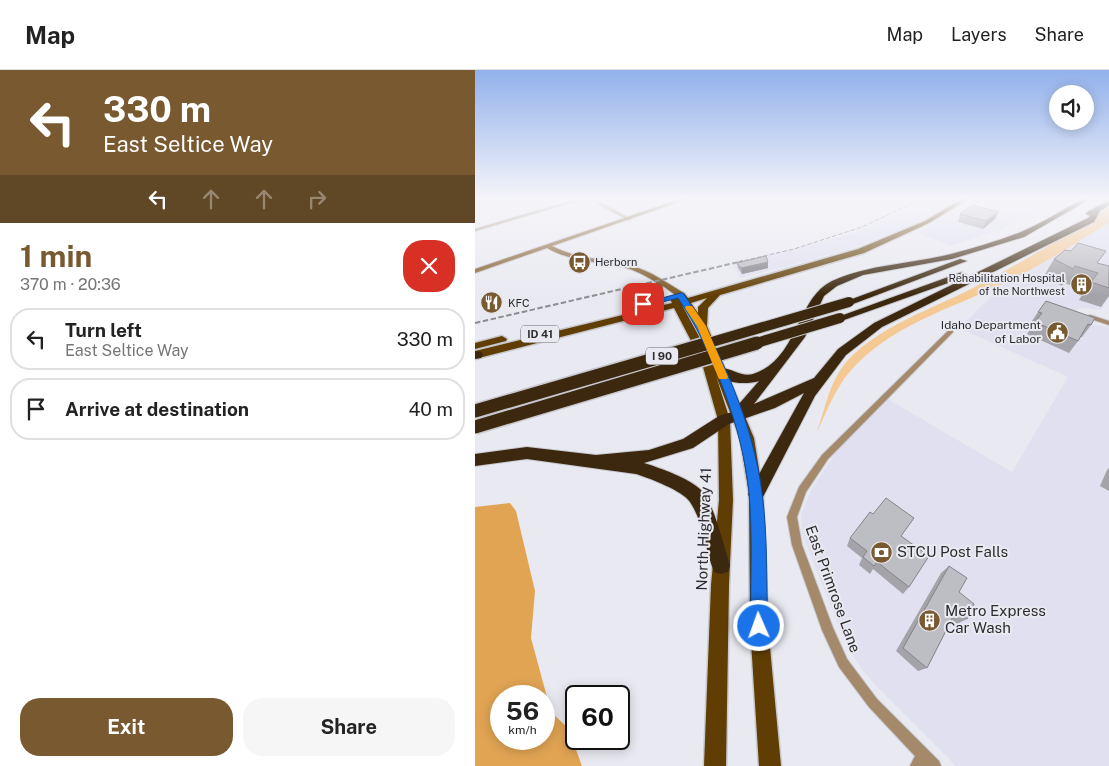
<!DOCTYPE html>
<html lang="en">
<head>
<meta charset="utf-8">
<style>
	:root { --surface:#fff; --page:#f6f6f6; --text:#222; --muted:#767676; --line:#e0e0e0; --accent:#79592f }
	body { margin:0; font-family:"Public Sans",sans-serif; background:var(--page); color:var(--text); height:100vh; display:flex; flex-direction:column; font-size:19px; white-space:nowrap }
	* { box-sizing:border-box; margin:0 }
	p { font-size:16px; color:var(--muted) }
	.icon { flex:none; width:28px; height:28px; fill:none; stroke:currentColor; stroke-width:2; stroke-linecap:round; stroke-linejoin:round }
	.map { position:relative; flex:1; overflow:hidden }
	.drawer { display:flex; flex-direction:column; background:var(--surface); width:475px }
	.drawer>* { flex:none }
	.guide { background:#79592f; color:#fff; overflow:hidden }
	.fabs { position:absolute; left:574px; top:15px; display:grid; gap:10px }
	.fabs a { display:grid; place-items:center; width:45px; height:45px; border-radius:50%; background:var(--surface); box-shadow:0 2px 12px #0003; font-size:25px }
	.speed { position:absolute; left:15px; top:615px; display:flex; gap:10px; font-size:25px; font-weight:700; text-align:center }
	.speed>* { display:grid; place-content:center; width:65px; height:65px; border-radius:50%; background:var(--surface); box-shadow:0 2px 12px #0003; line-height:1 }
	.speed small { font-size:12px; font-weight:400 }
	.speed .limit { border:2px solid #111; border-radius:8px; background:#fff; color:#111 }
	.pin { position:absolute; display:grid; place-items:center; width:42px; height:42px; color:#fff; margin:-21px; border-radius:10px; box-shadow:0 2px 8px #0006 }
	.me { position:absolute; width:55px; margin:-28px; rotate:358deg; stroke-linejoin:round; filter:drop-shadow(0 0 4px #0008) }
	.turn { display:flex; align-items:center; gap:18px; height:105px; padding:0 20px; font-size:22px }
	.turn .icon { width:65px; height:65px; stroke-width:2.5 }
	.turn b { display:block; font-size:35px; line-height:42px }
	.lanes { display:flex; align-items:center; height:48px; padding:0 20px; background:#0003; justify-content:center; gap:25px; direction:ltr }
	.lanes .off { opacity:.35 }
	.round { display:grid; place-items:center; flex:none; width:52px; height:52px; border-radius:20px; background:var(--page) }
	.overview { display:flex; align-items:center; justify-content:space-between; height:85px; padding:0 20px }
	h1 { font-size:30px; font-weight:700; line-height:38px; color:var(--accent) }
	.button { display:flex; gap:10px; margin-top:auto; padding:10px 20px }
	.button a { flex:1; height:58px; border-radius:20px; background:var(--accent); color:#fff; font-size:20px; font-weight:700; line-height:58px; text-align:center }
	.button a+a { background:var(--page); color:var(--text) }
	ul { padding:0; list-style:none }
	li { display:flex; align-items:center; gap:15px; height:62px; margin:0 10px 8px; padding:0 10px; border:2px solid var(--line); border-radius:20px }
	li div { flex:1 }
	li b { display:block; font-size:19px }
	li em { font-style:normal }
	header { display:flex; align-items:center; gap:30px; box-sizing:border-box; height:70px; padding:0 25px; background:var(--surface); border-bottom:1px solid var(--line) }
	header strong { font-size:24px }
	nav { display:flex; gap:28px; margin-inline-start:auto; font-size:18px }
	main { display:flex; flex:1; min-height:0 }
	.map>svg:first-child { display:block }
</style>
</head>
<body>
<header>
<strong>Map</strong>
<nav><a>Map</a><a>Layers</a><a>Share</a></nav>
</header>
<main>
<section class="drawer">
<div class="guide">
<div class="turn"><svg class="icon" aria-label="left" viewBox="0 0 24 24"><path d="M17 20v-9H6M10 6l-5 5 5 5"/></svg><div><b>330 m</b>East Seltice Way</div></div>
<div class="lanes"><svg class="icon" aria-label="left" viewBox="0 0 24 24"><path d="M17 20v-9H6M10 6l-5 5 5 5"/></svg><svg class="icon off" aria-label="ahead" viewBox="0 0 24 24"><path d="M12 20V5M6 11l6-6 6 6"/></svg><svg class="icon off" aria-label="ahead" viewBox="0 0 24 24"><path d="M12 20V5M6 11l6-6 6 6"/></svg><svg class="icon off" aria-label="right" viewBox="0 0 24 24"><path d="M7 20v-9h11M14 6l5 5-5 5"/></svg></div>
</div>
<div class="overview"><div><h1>1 min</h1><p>370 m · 20:36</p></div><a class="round" style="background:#d93025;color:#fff"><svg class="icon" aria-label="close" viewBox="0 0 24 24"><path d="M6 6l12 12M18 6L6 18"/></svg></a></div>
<ul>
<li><svg class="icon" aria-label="left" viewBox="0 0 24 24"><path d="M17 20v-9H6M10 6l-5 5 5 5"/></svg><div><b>Turn left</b><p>East Seltice Way</p></div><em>330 m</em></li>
<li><svg class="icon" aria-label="arrive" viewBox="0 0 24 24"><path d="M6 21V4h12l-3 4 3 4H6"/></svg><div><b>Arrive at destination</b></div><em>40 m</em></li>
</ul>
<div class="button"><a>Exit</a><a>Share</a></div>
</section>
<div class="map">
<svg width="634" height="696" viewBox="0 0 634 696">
	<rect width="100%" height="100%" fill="#e9e9f1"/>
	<g fill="#e1e0f0">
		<polygon points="455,128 483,128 438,154 372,180 266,208 257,195 378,163"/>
		<polygon points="500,128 527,134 540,128 575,137 525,160 476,176 443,163"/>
		<polygon points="634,153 634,228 626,240 604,238 599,242 612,254 634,257 634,696 481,696 400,615 385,597 370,572 327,464 326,445 336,420 362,381 411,328 537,402 593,307 484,258 530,213"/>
	</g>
	<path fill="#f5c994" d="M634,138V153C600,173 567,195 532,212C476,239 413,255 372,305C359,322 351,343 342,362C350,338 355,310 373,290C404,257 454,240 494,220C542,195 589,168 634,138Z"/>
	<path fill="#e1a453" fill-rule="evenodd" d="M35,433L41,441L60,521L56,568L76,642L93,658L107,696H0V437ZM26,626H69V669H26Z"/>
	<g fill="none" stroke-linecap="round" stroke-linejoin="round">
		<defs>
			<g id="street">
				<polygon points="3,128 10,128 0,131 0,129"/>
				<polygon points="106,128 112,128 0,161 0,159"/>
				<polygon points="112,128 117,128 156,149 153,150"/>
				<polygon points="615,245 634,251 634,255 613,248 613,246"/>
				<polygon points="476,259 478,260 478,262 353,389 331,422 322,447 327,475 358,558 372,589 402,629 464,691 466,696 435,696 440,686 394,637 364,597 347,560 317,475 312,447 324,417 347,385 474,260"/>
			</g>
			<path id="secondary" d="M208,128H215L77,176C103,190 130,188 157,196C176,201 192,213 209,223V227H203L188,216C186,227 178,236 166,236V232L179,223L181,212L179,211C171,206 163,202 155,199C127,191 98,193 72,178L0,203V199Z"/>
			<g id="primary">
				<path d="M488,128H495L454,153L389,183L245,225L233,238L232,256L279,368L288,424L293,556L306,696H284L275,556L274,424L265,368L241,306L255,350L258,430L254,515L251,696H229L236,515L244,430L243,350L226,290L199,238L0,289V281L197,233L194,227L203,223H209L213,228L383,179L450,151ZM232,228L223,237V243L216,233ZM207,235L222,256L233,283Z"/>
				<polygon points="27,266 32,269 31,271 0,279 0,273"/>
			</g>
			<g id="highway">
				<path d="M609,128H617L549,167L477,189L388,205L362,216L349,226L330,267L279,334L339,308L363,279L399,253L613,148L615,146L611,144L612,142L634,130V135L625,141L619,152L407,257L371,285L340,326L287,429L281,431L275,429L273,424L329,323L300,338L254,354L218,378L169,393C185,398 213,408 225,419C239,432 249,477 255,495L253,502L246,504L239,502C230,479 229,453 215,432C208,421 174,408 161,404L52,389L0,396V384L52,377L121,385L174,380L208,369L244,346L257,342L284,311C271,315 249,314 240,302L242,299C254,295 265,308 278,304C324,289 321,228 357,211C395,194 436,194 476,184C499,178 526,170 548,161C569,152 589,139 609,128Z"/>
				<polygon points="485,189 492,191 378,234 369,232"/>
				<polygon points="487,202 492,205 490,207 369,250 361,250 360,248"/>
				<polygon points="0,281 6,282 8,285 6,288 0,289"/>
			</g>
		</defs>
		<use href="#street" stroke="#c7c7ce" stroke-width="2"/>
		<use href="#secondary" stroke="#c7c7ce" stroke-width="2"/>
		<use href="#primary" stroke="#c7c7ce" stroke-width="3"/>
		<use href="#highway" stroke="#c7c7ce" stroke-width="2"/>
		<use href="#street" fill="#a4896a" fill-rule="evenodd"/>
		<use href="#secondary" fill="#815b28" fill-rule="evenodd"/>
		<use href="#primary" fill="#603d02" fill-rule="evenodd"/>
		<use href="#highway" fill="#3c280e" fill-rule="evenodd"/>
		<polyline stroke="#8c8c91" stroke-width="1" stroke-dasharray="4.5 2" stroke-linecap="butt" points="263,192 319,179 387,157 449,128"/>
		<polyline stroke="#8c8c91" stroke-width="2" stroke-dasharray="5.5 2.5" stroke-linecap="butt" points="0,253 268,191"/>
		<defs>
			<g id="highway-bridge-far1">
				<polyline points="230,274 374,232"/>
				<polyline points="278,274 365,248"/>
			</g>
			<g id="highway-bridge">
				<polyline points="0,341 234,273"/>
				<polyline points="0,357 282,273"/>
			</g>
		</defs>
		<use href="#highway-bridge-far1" stroke="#c7c7ce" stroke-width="12" stroke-linecap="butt"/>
		<use href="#highway-bridge" stroke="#c7c7ce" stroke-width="16" stroke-linecap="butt"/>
		<use href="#highway-bridge-far1" stroke="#3c280e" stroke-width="10"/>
		<use href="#highway-bridge" stroke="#3c280e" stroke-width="13"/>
	</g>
	<g fill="#a3a3a9">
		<polygon points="523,142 520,149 508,159 483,152 485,144"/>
		<polygon points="579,189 622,193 634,196 634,226 626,237 604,230 610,220 589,213 587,216 569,206"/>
		<polygon points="293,192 293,198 267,204 263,198 262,193"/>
		<polygon points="563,242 616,255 607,267 606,267 594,283 552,264 558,255 555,254"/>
		<polygon points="634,398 634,421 625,416 632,400"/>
		<polygon points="427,466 434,517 428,524 398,499 395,504 384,495 387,488 372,476 375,468"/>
		<polygon points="474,496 484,522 492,549 482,554 477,550 452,598 443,601 421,581 466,503"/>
	</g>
	<g fill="#848489">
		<polygon points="523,142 520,149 508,159 511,151"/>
		<polygon points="293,192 293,198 267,204 266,198"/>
	</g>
	<g fill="#bdbdc4" stroke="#848489">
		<polygon points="498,135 523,142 511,151 485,144"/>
		<polygon points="603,173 631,181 622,193 634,196 634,218 616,212 623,203 600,196 598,199 579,189 590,180 596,181"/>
		<polygon points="291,186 293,192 266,198 262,193"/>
		<polygon points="571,231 620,248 616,255 613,254 603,271 560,252 567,243 563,242"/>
		<polygon points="411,428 439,448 426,466 454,486 434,517 402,492 399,496 388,487 392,481 375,468 395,442 398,444"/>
		<polygon points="474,496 492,508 484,522 499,534 492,549 481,541 452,598 428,578"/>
	</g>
	<linearGradient id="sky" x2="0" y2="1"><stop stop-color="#92b1ec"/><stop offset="0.57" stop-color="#f5f5f9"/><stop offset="1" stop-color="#f5f5f9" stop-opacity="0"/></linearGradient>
	<rect width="634" height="226" fill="url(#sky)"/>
	<path fill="#1a73e8" stroke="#114b97" d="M206,223H208C246,278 279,357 287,423C293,466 291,512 293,556L290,562L284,564L278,562L276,556C275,512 278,466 274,423C268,360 238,280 203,228L168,237L164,234Z"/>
	<polygon fill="#f59e0b" points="211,236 217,236 231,256 253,307 252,309 244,309 243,307 222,256 210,238"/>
	<defs>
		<symbol id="bus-disc" viewBox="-11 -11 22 22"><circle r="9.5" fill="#79592f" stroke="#e9e9f1"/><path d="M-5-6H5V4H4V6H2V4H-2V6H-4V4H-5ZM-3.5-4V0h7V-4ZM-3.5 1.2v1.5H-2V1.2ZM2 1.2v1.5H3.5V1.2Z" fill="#fff"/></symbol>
		<symbol id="building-disc" viewBox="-11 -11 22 22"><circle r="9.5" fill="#79592f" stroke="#e9e9f1"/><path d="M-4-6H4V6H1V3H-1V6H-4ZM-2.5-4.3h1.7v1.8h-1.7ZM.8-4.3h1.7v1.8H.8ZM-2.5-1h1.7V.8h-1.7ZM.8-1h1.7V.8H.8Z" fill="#fff"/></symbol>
		<symbol id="restaurant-disc" viewBox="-11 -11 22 22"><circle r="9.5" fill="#79592f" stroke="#e9e9f1"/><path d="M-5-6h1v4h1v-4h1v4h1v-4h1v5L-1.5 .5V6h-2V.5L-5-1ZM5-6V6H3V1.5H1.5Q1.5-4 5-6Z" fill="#fff"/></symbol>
		<symbol id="civic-disc" viewBox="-11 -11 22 22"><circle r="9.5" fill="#79592f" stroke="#e9e9f1"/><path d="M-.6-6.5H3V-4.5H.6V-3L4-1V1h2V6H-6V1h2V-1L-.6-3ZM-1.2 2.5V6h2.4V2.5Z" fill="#fff"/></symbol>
		<symbol id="bank-disc" viewBox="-11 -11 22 22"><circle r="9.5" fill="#79592f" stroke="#e9e9f1"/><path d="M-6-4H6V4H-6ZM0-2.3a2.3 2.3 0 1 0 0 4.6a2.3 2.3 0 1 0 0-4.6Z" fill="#fff"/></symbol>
	</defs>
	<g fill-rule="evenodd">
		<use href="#bus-disc" x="92" y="180" width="25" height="25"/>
		<use href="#building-disc" x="594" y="202" width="25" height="25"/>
		<use href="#restaurant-disc" x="4" y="220" width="25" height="25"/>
		<use href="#civic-disc" x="570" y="250" width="25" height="25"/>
		<use href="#bank-disc" x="394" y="470" width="25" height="25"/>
		<use href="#building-disc" x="442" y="538" width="25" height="25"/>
	</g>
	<g text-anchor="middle" stroke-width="4" stroke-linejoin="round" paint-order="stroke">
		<g font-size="11" fill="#2c2c2f" stroke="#e9e9f1" text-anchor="start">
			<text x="120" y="196">Herborn</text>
			<text x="590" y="212" text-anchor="end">Rehabilitation Hospital<tspan x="590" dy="13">of the Northwest</tspan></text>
			<text x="33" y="237">KFC</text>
		</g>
		<g fill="#e9e9f1" stroke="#656569" stroke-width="1">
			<rect x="46" y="255.5" width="38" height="17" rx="4"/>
			<rect x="171" y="277.5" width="32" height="17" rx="4"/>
		</g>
		<g font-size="11" font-weight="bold" fill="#2c2c2f">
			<text x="65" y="268">ID 41</text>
			<text x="187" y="290">I 90</text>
		</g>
		<g font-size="12" fill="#2c2c2f" stroke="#e9e9f1" text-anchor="end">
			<text x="566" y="259">Idaho Department<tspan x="566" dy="14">of Labor</tspan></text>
		</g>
		<g font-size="15" fill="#2c2c2f" stroke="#e9e9f1">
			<text transform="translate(229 459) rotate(-88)" y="5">North Highway 41</text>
			<text transform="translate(358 519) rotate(70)" y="5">East Primrose Lane</text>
		</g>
		<g font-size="15" fill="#2c2c2f" stroke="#e9e9f1" text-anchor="start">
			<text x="422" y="487">STCU Post Falls</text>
			<text x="470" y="546">Metro Express<tspan x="470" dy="17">Car Wash</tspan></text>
		</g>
	</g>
</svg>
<div class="fabs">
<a><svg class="icon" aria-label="sound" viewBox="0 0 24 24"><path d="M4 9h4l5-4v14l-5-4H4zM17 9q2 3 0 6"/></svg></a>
</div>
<div class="speed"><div>56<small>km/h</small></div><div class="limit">60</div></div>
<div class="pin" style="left:168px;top:234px;background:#d93025"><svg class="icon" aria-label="arrive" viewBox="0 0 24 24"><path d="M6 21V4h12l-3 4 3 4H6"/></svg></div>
<svg class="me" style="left:284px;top:556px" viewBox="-20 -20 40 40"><circle r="17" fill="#1a73e8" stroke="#fff" stroke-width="3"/><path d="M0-11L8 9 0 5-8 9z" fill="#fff"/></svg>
</div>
</main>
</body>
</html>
